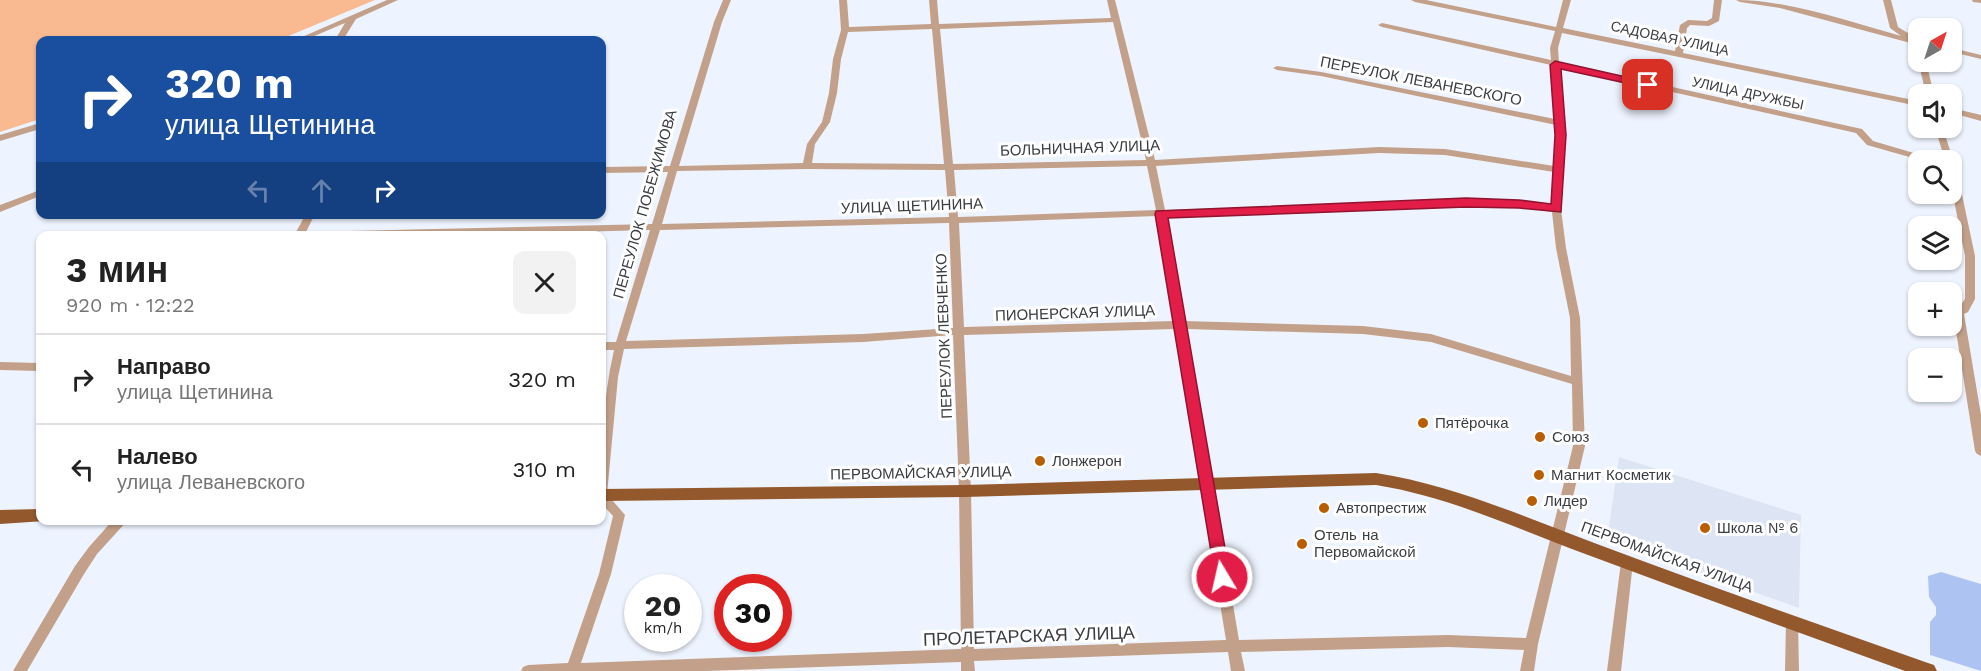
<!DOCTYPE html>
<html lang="ru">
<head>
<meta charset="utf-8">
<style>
	:root { --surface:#fff; --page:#f2f2f2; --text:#222; --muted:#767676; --line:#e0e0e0 }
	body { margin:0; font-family:"Work Sans",sans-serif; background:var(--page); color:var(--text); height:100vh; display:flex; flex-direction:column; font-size:22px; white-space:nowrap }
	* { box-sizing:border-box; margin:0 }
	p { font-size:20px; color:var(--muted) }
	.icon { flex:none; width:33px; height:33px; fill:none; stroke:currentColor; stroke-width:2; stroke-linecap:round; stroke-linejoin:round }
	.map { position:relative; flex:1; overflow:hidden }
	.details { position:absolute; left:36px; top:231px; width:570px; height:294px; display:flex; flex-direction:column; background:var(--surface); border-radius:12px; box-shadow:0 2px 4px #0004 }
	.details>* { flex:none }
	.hud { position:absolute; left:36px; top:36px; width:570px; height:183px; border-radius:12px; box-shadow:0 2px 4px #0004; background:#1a4fa0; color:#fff; overflow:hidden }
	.needle { width:39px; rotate:39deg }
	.tools { position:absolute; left:1908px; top:18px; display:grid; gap:12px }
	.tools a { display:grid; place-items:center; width:54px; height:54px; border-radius:12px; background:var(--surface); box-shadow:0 2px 4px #0004; font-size:30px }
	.speed { position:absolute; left:624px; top:574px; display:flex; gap:12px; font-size:30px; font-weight:700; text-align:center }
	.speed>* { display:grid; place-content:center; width:78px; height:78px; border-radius:50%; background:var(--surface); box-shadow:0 2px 4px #0004; line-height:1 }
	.speed small { font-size:15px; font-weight:400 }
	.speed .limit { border:9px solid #d22; background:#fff; color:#111 }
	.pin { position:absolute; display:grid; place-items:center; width:51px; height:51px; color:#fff; margin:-26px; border-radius:12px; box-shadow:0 3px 9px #0006 }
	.me { position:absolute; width:66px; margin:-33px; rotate:351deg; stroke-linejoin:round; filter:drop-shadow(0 0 4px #0008) }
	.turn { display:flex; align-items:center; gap:21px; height:126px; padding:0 30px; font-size:27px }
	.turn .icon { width:78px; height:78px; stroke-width:2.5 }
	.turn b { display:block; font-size:42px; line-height:51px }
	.lanes { display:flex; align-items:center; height:57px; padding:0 30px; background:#0003; justify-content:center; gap:30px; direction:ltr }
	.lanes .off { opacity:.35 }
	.round { display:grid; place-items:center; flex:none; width:63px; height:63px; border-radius:12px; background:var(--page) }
	.overview { display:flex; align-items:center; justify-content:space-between; height:102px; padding:0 30px }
	h1 { font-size:36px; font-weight:700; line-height:45px }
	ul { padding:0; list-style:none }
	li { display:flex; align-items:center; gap:18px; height:90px; padding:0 30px; border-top:2px solid var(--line) }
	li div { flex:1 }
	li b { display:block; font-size:22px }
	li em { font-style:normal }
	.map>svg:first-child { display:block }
</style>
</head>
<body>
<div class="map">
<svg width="1981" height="671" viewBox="0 0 1981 671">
	<rect width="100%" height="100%" fill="#eef4ff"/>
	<polygon fill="#dde5f5" points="1619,457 1801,515 1799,608 1607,540"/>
	<polygon fill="#faba91" points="0,0 375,0 279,40 40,40 40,119 0,132"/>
	<polygon fill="#adc4f2" points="1941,572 1981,584 1981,671 1930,655 1930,622 1936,615 1936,607 1929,597 1928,576"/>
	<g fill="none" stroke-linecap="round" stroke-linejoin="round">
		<g fill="#c3a089" fill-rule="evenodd">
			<polygon points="387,0 398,0 356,19 343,40 335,40 345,23 305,40 295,40"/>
			<path d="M723,0H731L722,22L679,166L803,163L807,144L822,122L829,93L833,59L841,30L839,0H847L849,27L931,24L929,0H937L939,24L1111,18L1107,0H1115L1155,160L1379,147L1445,149L1554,166L1556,125L1321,76L1277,70L1273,68L1277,66L1321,72L1555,119L1551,65L1382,27L1378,25L1382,23L1551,60L1550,48L1555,31L1415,2L1411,0H1426L1556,27L1563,0H1571L1563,28L1675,51L1680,25L1688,20L1707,21L1712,18L1714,0H1722L1719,21L1709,26L1690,25L1687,28L1683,53L1918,101V106L1562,33L1558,48L1559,62L1862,129L1873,141L1931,158L1932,160H1920L1867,145L1856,133L1560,67L1565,135L1561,209L1566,248L1580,318L1585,446L1538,644L1534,671H1520L1524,650L1448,647L1241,652L1245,671H1231L1228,652L974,661L975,671H961V662L705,671H521L523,667L528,665L568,663L599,574L613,516L602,504C602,452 602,401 614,350H602V342H616L650,230L430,236H263L268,233L296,232L306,214H315L306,232L652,224L668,172L602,173V167L670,166L714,22ZM1113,22L1146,160L953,164L940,29ZM932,29L944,164L812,163L815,144L830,122L837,93L841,59L848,32ZM1379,153L1445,155L1554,172L1552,205L1519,201L1466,200L1165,210L1156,166ZM1147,166L1156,210L958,217L954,170ZM807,169L945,170L949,217L662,224L677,171ZM1466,206L1519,207L1552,212L1556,248L1570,318L1571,376L1431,334L1363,326L1184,321L1166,216ZM1157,216L1174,321L964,327L959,223ZM949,223L953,328L863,334L626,341L660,230ZM1175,329L1226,640L974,649L971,491L964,335ZM1186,329L1363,334L1431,342L1572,384L1573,446L1526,638L1448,635L1239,640ZM953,335L959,491L961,649L581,663L611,574L625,515L607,494L618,377L624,349L863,342Z"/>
			<path d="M1736,0C1789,0 1850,22 1901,36L1890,28L1883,0H1891L1898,27L1911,35V39L1918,41V45L1780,8L1740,2Z"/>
			<polygon points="1972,0 1981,0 1981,3 1973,2"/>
			<polygon points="1952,48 1981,55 1981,59 1952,52"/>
			<polygon points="1918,61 1926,62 1934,94 1926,94"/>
			<polygon points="1952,108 1981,115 1981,121 1952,113"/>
			<polygon points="40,123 40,129 0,141 0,135"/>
			<polygon points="1935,128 1943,128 1953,160 1952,162 1945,160"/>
			<polygon points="1952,168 1957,171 1975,256 1975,299 1968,312 1964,314 1981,415 1981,456 1977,454 1975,451 1953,312 1960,306 1965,299 1965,256 1952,190"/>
			<polygon points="40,190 40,196 0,212 0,205"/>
			<polygon points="0,362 40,363 40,371 0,370"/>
			<polygon points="113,520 128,520 97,554 84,574 27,671 13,671 75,566 89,547"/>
			<polygon points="1627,557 1631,558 1633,562 1621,671 1607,671 1621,562 1623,558"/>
			<polygon points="1792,616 1797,618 1798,622 1799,671 1785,671 1786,622 1787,618"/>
		</g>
		<g fill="#94582d" fill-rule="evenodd">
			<path d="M1376,473C1454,485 1524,517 1597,544C1707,585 1817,624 1928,663L1934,665L1937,671H1905C1799,633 1693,594 1588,555C1517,529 1451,497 1376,485L965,497L602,501V489L965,485Z"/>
			<polygon points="40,509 40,520 45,521 0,524 0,510"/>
		</g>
	</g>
	<polygon fill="#e11d48" stroke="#92132f" stroke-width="1.5" points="1555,61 1648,82 1654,85 1648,88 1561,69 1566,135 1561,212 1519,208 1466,207 1168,218 1230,577 1228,582 1222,584 1216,582 1155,214 1156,211 1466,198 1519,200 1551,204 1555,135 1550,65"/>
	<g fill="#b95e03" stroke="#fff" stroke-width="2">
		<circle cx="1423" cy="423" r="6"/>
		<circle cx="1540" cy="437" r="6"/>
		<circle cx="1040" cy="461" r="6"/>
		<circle cx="1539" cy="475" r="6"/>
		<circle cx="1532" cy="501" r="6"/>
		<circle cx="1324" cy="508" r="6"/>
		<circle cx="1705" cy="528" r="6"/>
		<circle cx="1302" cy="544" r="6"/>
	</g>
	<g text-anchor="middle" stroke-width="6" stroke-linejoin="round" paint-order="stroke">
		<g font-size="14" fill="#3a3d42" stroke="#fff">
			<text transform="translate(1670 38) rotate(12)" y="5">САДОВАЯ УЛИЦА</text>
			<text transform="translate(1748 93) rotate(12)" y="5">УЛИЦА ДРУЖБЫ</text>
		</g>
		<g font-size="15" fill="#3a3d42" stroke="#fff">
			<text transform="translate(1421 81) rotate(11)" y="5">ПЕРЕУЛОК ЛЕВАНЕВСКОГО</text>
			<text transform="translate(1080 148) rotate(-2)" y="5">БОЛЬНИЧНАЯ УЛИЦА</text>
			<text transform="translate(645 204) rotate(-74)" y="5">ПЕРЕУЛОК ПОБЕЖИМОВА</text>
			<text transform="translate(912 206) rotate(-2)" y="5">УЛИЦА ЩЕТИНИНА</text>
			<text transform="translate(1075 313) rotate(-2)" y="5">ПИОНЕРСКАЯ УЛИЦА</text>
			<text transform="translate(944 336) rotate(-92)" y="5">ПЕРЕУЛОК ЛЕВЧЕНКО</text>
			<text transform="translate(921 473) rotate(-1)" y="5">ПЕРВОМАЙСКАЯ УЛИЦА</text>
			<text transform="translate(1667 557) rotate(20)" y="5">ПЕРВОМАЙСКАЯ УЛИЦА</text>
		</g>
		<g font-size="15" fill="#3a3d42" stroke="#fff" text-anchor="start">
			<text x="1435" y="428">Пятёрочка</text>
			<text x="1552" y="442">Союз</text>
			<text x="1052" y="466">Лонжерон</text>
			<text x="1551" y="480">Магнит Косметик</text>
			<text x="1544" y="506">Лидер</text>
			<text x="1336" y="513">Автопрестиж</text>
			<text x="1717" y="533">Школа № 6</text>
			<text x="1314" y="540">Отель на<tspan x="1314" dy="17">Первомайской</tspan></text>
		</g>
		<g font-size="18" fill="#3a3d42" stroke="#fff">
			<text transform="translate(1029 636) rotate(-2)" y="6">ПРОЛЕТАРСКАЯ УЛИЦА</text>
		</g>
	</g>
</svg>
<div class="tools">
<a><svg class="needle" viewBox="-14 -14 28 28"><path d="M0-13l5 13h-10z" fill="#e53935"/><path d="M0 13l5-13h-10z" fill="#767676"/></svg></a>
<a><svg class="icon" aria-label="sound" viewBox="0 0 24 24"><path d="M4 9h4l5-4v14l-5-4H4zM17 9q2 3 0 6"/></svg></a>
<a><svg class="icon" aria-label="search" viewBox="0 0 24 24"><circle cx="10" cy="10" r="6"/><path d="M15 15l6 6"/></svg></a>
<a><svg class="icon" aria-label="layers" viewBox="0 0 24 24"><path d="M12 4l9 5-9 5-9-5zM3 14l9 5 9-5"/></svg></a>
<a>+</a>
<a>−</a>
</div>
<div class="speed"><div>20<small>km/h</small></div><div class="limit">30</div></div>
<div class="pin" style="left:1648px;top:85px;background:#d93025"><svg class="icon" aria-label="arrive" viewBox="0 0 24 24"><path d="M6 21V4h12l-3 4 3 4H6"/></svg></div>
<svg class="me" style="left:1222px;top:577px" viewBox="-20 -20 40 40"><circle r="17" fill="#e11d48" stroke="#fff" stroke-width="3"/><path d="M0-11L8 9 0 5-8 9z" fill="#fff"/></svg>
<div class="hud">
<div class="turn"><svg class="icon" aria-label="right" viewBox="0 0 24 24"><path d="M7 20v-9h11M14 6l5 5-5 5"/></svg><div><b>320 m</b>улица Щетинина</div></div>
<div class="lanes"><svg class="icon off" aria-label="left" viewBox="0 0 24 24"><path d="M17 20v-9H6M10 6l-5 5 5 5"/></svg><svg class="icon off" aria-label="ahead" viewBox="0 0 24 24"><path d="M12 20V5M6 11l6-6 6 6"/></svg><svg class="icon" aria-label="right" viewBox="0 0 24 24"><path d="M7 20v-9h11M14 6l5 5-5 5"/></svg></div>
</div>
<section class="details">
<div class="overview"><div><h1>3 мин</h1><p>920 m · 12:22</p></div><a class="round"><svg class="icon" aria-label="close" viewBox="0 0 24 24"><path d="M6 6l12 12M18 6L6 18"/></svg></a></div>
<ul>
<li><svg class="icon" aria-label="right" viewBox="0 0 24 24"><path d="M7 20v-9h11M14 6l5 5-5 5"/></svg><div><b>Направо</b><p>улица Щетинина</p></div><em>320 m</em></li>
<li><svg class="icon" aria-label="left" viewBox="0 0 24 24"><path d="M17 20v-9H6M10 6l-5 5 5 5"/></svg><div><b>Налево</b><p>улица Леваневского</p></div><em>310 m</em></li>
</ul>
</section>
</div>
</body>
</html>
